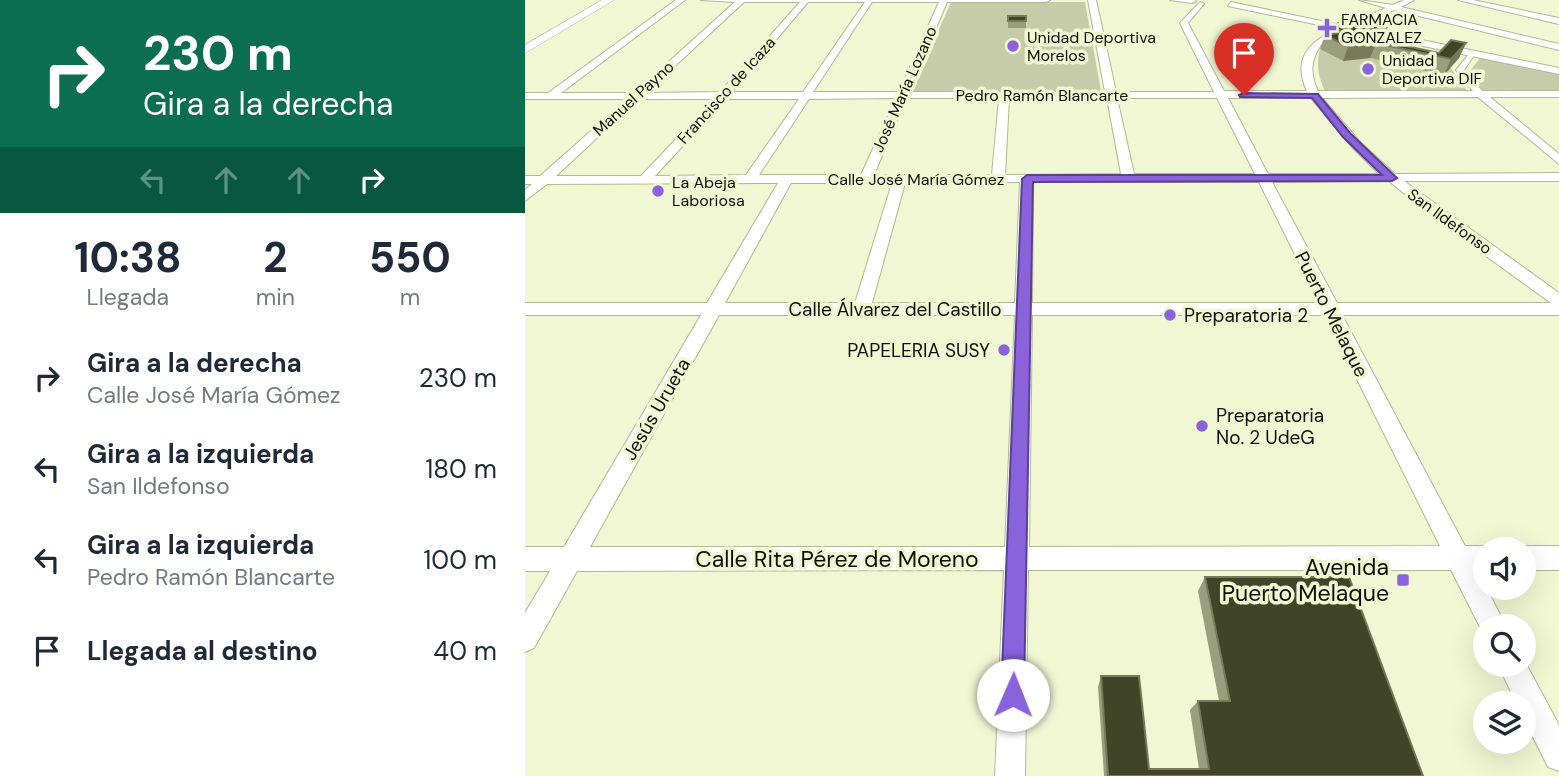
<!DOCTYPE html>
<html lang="es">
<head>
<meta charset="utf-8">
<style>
	:root { --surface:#fff; --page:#f6f6f7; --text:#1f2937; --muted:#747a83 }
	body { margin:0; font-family:"DM Sans",sans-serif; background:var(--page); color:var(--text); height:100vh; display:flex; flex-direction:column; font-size:26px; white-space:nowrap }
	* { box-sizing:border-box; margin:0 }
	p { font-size:23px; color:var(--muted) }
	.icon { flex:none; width:38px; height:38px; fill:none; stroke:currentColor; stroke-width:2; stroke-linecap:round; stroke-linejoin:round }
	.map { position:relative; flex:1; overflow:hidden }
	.side { display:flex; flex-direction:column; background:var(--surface); width:525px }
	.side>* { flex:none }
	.banner { background:#0b6e4f; color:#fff; overflow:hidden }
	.buttons { position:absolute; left:948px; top:537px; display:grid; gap:14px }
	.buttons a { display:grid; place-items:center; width:63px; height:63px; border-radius:50%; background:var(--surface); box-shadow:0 7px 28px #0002; font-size:35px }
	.pin { position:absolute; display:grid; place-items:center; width:60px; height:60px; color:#fff; margin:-72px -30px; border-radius:50% 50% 50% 0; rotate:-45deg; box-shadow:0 0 7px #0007 }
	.pin .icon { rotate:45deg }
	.me { position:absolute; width:77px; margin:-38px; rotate:1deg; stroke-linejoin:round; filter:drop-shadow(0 0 5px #0008) }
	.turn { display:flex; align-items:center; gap:24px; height:147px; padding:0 28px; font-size:32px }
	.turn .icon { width:91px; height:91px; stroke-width:2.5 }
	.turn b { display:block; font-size:49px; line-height:60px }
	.lanes { display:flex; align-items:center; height:66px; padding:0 28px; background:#0003; justify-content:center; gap:35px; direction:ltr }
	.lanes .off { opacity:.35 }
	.eta { display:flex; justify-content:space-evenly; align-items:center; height:119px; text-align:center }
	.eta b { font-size:42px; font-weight:700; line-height:49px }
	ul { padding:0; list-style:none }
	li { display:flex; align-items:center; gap:21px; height:91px; padding:0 28px }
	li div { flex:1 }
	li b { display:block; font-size:26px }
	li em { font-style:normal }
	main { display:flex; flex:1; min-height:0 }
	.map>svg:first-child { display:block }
</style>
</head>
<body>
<main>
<section class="side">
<div class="banner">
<div class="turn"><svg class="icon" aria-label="right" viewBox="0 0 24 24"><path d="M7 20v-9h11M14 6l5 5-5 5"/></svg><div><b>230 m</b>Gira a la derecha</div></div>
<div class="lanes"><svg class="icon off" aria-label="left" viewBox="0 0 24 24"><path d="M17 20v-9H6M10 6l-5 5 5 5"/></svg><svg class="icon off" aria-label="ahead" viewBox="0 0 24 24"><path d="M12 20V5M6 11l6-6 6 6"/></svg><svg class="icon off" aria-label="ahead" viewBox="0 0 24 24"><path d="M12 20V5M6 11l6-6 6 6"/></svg><svg class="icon" aria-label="right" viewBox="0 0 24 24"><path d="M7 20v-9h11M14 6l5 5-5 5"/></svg></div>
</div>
<div class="eta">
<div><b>10:38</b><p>Llegada</p></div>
<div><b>2</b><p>min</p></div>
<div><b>550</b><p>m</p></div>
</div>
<ul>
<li><svg class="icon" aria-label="right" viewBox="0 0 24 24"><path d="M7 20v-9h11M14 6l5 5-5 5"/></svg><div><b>Gira a la derecha</b><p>Calle José María Gómez</p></div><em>230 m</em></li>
<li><svg class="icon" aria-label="left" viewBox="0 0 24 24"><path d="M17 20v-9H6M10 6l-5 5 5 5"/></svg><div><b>Gira a la izquierda</b><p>San Ildefonso</p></div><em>180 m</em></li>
<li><svg class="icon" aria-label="left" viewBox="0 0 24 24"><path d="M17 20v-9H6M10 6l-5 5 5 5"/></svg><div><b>Gira a la izquierda</b><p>Pedro Ramón Blancarte</p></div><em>100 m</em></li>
<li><svg class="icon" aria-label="arrive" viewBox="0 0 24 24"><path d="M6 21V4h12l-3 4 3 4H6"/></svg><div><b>Llegada al destino</b></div><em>40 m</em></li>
</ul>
</section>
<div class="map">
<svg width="1034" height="776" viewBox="0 0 1034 776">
	<rect width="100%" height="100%" fill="#f1f7d3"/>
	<g fill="#c6cca9">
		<polygon points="426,2 560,2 576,91 387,91"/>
		<path d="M795,49L818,61L845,58L918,74L925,67L943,92L800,91C793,76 791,65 795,49Z"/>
		<polygon points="956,57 1034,74 1034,92 959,92 944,72"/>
	</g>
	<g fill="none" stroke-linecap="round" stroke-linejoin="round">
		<defs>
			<polygon id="pedestrian" points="945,53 950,54 939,70 958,92 958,96 952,96 931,70"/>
			<g id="minor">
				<path d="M151,0H160L36,93H109L210,2L176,0H525L521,2H422L384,92H580L563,0H571L591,92H689L655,23L675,2L679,4L663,23L699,91H782C767,59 784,41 813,29L703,6L706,2L820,26L861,8L834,0L868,5L879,0H889L876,7L1034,44V50L869,10L798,42C786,58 784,73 793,91H1034V97H965L1034,154V164L953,97L797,98L836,143L870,174L1034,173V181H879L1034,293V315H817L940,546H961L969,550H961V570H952L981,626H961V636L959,635L926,570H503L500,776H470L479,570L52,571L9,648L0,652V613L25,571H0V547H39L176,315H0V303H182L253,183L22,184L0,201V190L7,184H0V176H15L102,99H0V93H23ZM219,2H275L195,92L121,93ZM283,2H340L278,92H207ZM347,2H414L374,92H288ZM371,98L336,175H234L284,99ZM381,98H474L467,175H349ZM484,98H582L596,174L480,175ZM592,98H692L730,174H609ZM703,98H786L828,148L854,174H743ZM114,99H189L116,176H31ZM201,99H274L221,175L130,176ZM864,181L910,219L1026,303H812L747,182ZM495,182L490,303H347L380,183ZM508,182H734L794,303H507ZM266,183H367L330,303H200ZM194,315H490L480,547H65ZM507,315H800L915,546L504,547Z"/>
				<polygon points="645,0 670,0 671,1 667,3"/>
				<polygon points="933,0 948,0 1034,18 1034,24"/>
				<polygon points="867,34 1034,68 1034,74 864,39 864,35"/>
				<polygon points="999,546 1034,546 1034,570 999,570 999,550 991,550"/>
				<polygon points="999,660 1034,725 1034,771 1023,767 999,719 999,704 992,704 973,665 999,665"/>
			</g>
			<polygon id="tertiary" points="77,0 89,0 0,53 0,45"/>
		</defs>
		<use href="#pedestrian" stroke="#b1b895" stroke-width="2"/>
		<use href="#minor" stroke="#b1b895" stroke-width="2"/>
		<use href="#tertiary" stroke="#b1b895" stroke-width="1"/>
		<use href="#pedestrian" fill="#fff" fill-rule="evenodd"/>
		<use href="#minor" fill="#fff" fill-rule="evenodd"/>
		<use href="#tertiary" fill="#fff" fill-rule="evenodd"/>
	</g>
	<g fill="#999e7d">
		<rect x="483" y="16" width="18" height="12"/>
		<polygon points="808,27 861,28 858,34 890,48 914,53 941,43 934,58 919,75 845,58 818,61 795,49 800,35 806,34"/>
		<polygon points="680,577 898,776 579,776 573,687 576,676 624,769 674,769 665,710 673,701 694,701 673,591"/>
	</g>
	<g fill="#767a5b">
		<polygon points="861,28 855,42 851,43 845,58 818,61 823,47 851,43 855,32"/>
		<polygon points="941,43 934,58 919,75 926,59"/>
	</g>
	<g fill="#414527" stroke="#767a5b" stroke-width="2">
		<rect x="483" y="16" width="18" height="5"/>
		<polygon points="826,20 861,28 855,32 834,29 857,41 914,53 926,40 941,43 926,59 851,43 823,47 800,35 818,32 808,27 816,21"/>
		<polygon points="859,34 893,41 887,47 857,41 853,39"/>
		<polygon points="680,577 824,577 898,776 583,776 576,676 614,676 624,769 684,769 673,701 705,701"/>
	</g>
	<polygon fill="#8a62dc" stroke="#5a408f" stroke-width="2" points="719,93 793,94 825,133 872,178 867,181 508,182 499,695 496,703 488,706 479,703 476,695 497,179 502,175 857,175 818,137 787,98 715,97 714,95"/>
	<g fill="#8a62dc" stroke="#f1f7d3" stroke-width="2.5">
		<path d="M798.5 17.5h7v7h7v7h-7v7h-7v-7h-7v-7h7z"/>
		<circle cx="488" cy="46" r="7"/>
		<circle cx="843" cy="69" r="7"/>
		<circle cx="133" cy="191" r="7"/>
		<circle cx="645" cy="315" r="7"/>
		<circle cx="479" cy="350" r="7"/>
		<circle cx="677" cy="426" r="7"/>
		<rect x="871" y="573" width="14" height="14" rx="3.5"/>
	</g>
	<g text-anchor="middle" stroke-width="7" stroke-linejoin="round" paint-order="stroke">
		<g font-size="16" fill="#0e1005" stroke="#f1f7d3" text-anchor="start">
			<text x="816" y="25">FARMACIA<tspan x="816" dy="18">GONZALEZ</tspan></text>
			<text x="502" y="43">Unidad Deportiva<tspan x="502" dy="18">Morelos</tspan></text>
			<text x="857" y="66">Unidad<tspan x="857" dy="18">Deportiva DIF</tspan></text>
			<text x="147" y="188">La Abeja<tspan x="147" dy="18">Laboriosa</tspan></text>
		</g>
		<g font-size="16" fill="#0e1005" stroke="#f1f7d3">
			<text transform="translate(379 89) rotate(-66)" y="6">José María Lozano</text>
			<text transform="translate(201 90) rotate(-48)" y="6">Francisco de Icaza</text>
			<text x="517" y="101">Pedro Ramón Blancarte</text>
			<text transform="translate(108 98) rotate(-42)" y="6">Manuel Payno</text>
			<text x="391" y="185">Calle José María Gómez</text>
			<text transform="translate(925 221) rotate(36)" y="6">San Ildefonso</text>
		</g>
		<g font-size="19" fill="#0e1005" stroke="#f1f7d3">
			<text x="370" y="316">Calle Álvarez del Castillo</text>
			<text transform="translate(807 314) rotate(63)" y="7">Puerto Melaque</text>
			<text transform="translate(131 409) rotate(-60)" y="7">Jesús Urueta</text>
		</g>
		<g font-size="19" fill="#0e1005" stroke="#f1f7d3" text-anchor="start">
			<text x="659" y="322">Preparatoria 2</text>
			<text x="465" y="357" text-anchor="end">PAPELERIA SUSY</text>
			<text x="691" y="422">Preparatoria<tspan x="691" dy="22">No. 2 UdeG</tspan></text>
		</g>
		<g font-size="23" fill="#0e1005" stroke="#f1f7d3">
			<text x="312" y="567">Calle Rita Pérez de Moreno</text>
		</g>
		<g font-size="23" fill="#0e1005" stroke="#f1f7d3" text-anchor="end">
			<text x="864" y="575">Avenida<tspan x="864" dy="26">Puerto Melaque</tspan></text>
		</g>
	</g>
</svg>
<div class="buttons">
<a><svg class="icon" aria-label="sound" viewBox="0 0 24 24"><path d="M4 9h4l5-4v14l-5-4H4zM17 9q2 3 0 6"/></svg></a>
<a><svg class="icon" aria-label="search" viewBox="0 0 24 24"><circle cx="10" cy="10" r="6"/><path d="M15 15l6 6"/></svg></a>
<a><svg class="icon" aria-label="layers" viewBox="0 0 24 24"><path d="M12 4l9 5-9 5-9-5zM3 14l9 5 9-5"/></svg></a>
</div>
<div class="pin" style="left:719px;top:95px;background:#d93025"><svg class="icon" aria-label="arrive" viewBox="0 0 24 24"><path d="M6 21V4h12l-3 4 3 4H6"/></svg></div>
<svg class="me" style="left:488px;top:695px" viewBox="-20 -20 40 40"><circle r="19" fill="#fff"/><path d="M0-13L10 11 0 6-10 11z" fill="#8a62dc"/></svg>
</div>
</main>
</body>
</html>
